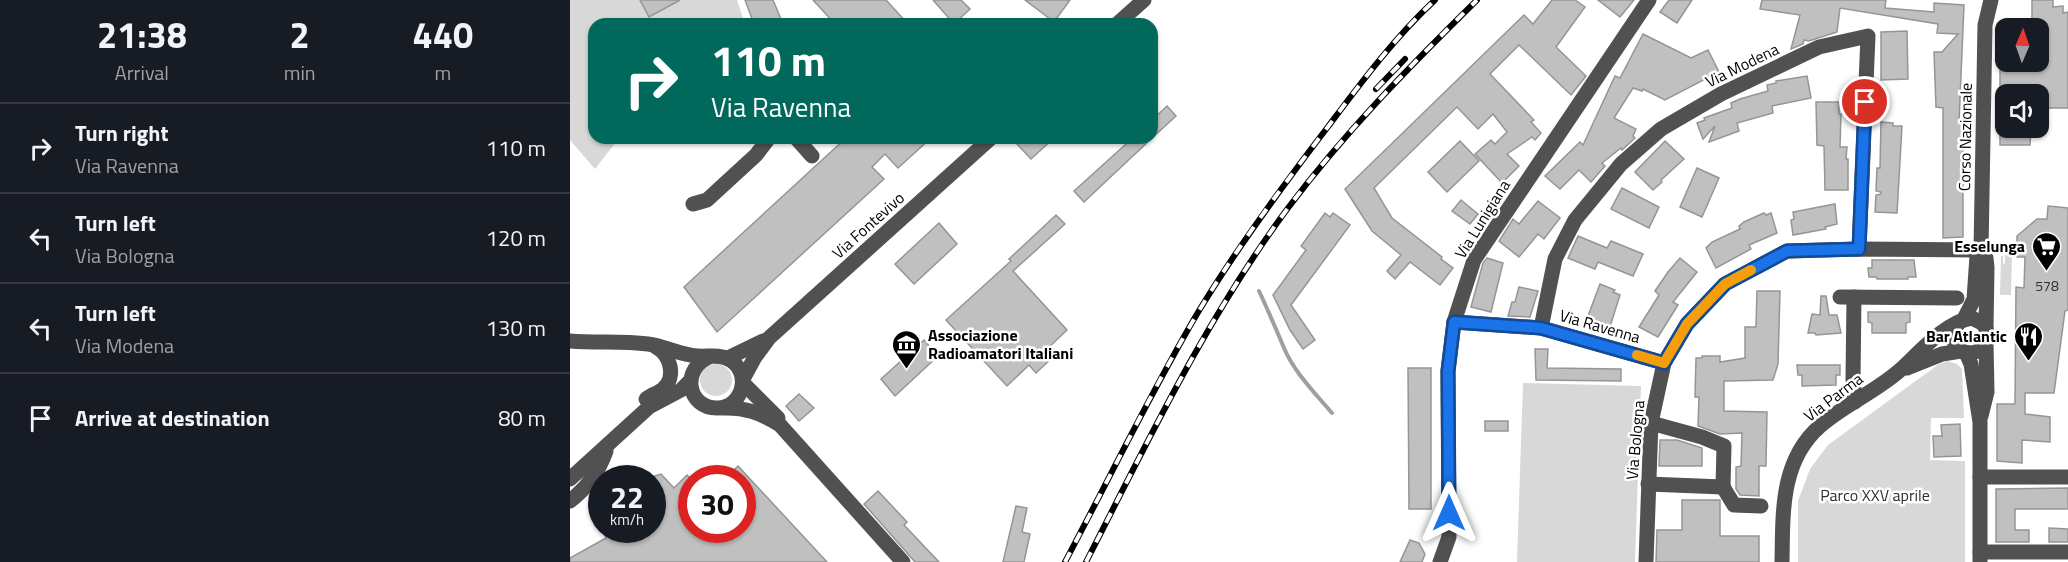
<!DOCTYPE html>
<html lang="en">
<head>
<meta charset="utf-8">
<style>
	:root { --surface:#171b24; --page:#20242c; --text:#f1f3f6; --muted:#9ea1a6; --line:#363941 }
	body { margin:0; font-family:"Titillium Web",sans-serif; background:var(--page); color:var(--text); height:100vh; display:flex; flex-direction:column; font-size:22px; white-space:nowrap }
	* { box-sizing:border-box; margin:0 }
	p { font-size:20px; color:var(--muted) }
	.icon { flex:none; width:33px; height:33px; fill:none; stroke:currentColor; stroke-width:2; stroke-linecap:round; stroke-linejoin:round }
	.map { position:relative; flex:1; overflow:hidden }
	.sheet { display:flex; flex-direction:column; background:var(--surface); width:570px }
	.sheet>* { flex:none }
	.guide { position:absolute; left:18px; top:18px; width:570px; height:126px; border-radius:18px; box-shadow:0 2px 4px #0004; background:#00695c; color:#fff; overflow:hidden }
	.needle { width:39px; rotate:2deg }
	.tools { position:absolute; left:1425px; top:18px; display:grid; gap:12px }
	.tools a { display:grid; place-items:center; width:54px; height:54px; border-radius:12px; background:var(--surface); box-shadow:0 2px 4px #0004; font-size:30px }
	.speed { position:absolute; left:18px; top:465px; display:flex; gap:12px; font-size:30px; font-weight:700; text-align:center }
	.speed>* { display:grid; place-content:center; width:78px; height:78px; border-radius:50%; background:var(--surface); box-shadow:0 2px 4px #0004; line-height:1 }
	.speed small { font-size:15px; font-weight:400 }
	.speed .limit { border:9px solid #d22; background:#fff; color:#111 }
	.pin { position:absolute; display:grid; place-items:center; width:51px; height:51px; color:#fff; margin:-26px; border:3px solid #fff; border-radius:50%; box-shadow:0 2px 6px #0007 }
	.me { position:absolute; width:66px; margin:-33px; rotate:0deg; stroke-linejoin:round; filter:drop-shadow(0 0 4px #0008) }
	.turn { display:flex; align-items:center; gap:21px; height:126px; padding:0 24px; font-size:27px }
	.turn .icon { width:78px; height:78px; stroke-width:2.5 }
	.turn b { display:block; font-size:42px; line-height:51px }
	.eta { display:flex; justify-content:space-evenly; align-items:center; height:102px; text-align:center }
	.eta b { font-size:36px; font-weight:700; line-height:42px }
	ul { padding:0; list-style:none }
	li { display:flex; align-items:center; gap:18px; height:90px; padding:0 24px; border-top:2px solid var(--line) }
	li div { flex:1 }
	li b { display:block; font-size:22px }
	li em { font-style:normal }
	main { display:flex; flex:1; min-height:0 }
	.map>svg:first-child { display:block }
</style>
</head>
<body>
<main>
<section class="sheet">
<div class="eta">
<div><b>21:38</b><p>Arrival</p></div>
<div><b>2</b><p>min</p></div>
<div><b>440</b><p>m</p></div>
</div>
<ul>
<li><svg class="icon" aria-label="right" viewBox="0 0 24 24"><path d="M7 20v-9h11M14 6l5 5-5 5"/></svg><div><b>Turn right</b><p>Via Ravenna</p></div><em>110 m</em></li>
<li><svg class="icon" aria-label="left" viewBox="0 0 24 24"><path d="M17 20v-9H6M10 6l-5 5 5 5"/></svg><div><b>Turn left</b><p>Via Bologna</p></div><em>120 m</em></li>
<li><svg class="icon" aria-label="left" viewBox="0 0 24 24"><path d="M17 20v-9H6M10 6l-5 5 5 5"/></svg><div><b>Turn left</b><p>Via Modena</p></div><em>130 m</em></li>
<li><svg class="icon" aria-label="arrive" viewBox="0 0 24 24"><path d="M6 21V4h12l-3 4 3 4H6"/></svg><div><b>Arrive at destination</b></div><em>80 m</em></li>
</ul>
</section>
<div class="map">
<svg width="1498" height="562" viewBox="0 0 1498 562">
	<rect width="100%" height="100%" fill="#fff"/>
	<g fill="#d8d8d8">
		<polygon points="0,0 167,0 175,24 24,24 24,138 49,138 25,169 0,140"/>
		<polygon points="1435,255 1442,256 1441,295 1430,295 1431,256 1433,256 1433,263 1435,264"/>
		<polygon points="1378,361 1387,364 1392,369 1394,418 1361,418 1360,460 1395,461 1395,562 1228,562 1228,501 1240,469 1258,445 1369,364"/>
		<circle cx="146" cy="380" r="16"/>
		<polygon points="953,383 1071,386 1065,562 947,562"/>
	</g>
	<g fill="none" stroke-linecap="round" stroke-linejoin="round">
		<path stroke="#9f9f9f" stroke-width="4" d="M689,291C698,310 706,329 714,348C724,372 745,393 762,413"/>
	</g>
	<g fill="#c0c0c0" stroke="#959595" stroke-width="1.5">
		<polygon points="70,0 110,0 79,17"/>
		<polygon points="175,0 203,0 213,24 184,24"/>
		<polygon points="243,0 316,0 338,24 265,24"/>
		<polygon points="363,0 391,0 400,9 384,24"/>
		<polygon points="455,0 500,0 484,22"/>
		<polygon points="982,0 1005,0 1015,7 986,47 1016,76 1001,95 949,45 920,74 964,120 961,122 971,133 965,140 962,137 937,154 949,166 932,183 905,154 921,140 925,144 937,132 923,114 908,129 887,107 804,188 822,218 872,257 871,259 883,268 870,285 840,262 825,279 817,271 831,255 802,231 775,189 954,15 963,24"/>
		<polygon points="1028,0 1064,0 1050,17"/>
		<polygon points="1099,0 1122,0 1107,23 1090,12"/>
		<polygon points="1192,0 1316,0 1315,8 1364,12 1364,3 1394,5 1389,122 1393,123 1393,237 1373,238 1373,108 1366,107 1364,52 1372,52 1388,34 1367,33 1368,24 1270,8 1267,32 1239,41 1234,40 1233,44 1221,49 1230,15 1190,9"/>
		<polygon points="1462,0 1483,0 1483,7 1493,6 1493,13 1498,12 1498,108 1468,108 1468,94 1430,94 1430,62 1468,62 1468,28 1462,28"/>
		<polygon points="1337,31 1338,79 1311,80 1311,32"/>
		<polygon points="1073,34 1121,58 1138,50 1149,72 1095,100 1073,89 1072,91 1063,88 1044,118 1066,129 1063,136 1065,138 1052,150 1051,148 1032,163 1035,166 1021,182 1009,170 990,189 975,176 1010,142 1013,145 1045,76 1050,78"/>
		<polygon points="1237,76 1241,98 1202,106 1203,113 1167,123 1169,131 1139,142 1145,126 1133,139 1127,123 1135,120 1134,118 1162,108 1161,103 1170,99 1198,91 1197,85 1206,83 1206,81"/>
		<polygon points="1246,102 1269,102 1269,114 1271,114 1270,147 1277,147 1276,159 1278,159 1278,190 1255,190 1254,146 1247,145"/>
		<polygon points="597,106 606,116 582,138 582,120"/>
		<polygon points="1311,122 1323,123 1323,126 1332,126 1327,213 1305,212 1306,195 1311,194 1311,192 1306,191 1307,168 1310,168"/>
		<polygon points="1430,128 1461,128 1460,145 1430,145"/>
		<polygon points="276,138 361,138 328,168 315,154 302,167 314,179 147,332 114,287"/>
		<polygon points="451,138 484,138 461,159 446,143"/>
		<polygon points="550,138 582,138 514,202 504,191 556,144"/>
		<polygon points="890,141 909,161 877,192 858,172"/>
		<polygon points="1095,141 1114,159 1091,180 1092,182 1083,190 1065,172"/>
		<polygon points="1127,168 1149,178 1132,217 1110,207"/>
		<polygon points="1052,188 1089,207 1079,228 1041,209"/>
		<polygon points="891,200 908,214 900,224 882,211"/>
		<polygon points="968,201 990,218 974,239 968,234 949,257 929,241 943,219 949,224"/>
		<polygon points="1265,204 1267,224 1255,227 1256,229 1223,235 1221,220 1224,219 1223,212"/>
		<polygon points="1478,206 1498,208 1498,310 1495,311 1484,393 1455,393 1455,414 1480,417 1480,442 1452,440 1452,463 1427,461 1427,404 1445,404 1446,287 1454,288 1455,257 1447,257 1447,236 1467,219 1477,219"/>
		<polygon points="755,213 760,217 763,213 780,225 721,305 745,340 733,349 720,330 703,295 736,250 731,246"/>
		<polygon points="1194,213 1196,215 1201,213 1207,233 1179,245 1181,249 1146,268 1136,248 1142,242 1170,229 1169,226 1174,222"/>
		<polygon points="486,215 495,224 443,271 497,330 477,349 483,357 466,373 459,365 437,386 376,320 441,261 439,259"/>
		<polygon points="369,223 387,244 344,284 325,264"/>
		<polygon points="1008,236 1037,248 1041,241 1073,254 1063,276 1028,262 1025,269 998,258"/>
		<polygon points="917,258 933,263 921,312 901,307 913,263"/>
		<polygon points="1110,258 1127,272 1103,302 1108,305 1088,337 1069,327 1089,295 1085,291 1098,272"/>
		<polygon points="1302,260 1344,260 1346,277 1338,277 1338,279 1307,279 1306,277 1299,277 1298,268 1302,268"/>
		<polygon points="1030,284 1045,290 1043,292 1050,295 1038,333 1015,324"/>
		<polygon points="949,287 968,291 960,317 938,316 942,302 945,302"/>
		<polygon points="1187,291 1210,291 1208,364 1203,380 1154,381 1154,411 1197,412 1196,466 1189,466 1189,496 1170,495 1166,489 1166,467 1171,466 1172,433 1150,434 1128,426 1129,397 1125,397 1126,358 1132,358 1132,356 1150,356 1150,362 1175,358 1175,327 1186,327"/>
		<polygon points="1251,296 1256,296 1259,315 1267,315 1271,333 1246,335 1245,333 1238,333 1242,314 1250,315"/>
		<polygon points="1298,312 1340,312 1340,322 1336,323 1336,333 1302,333 1302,323 1298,322"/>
		<polygon points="354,340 368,356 325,396 311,379"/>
		<polygon points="965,349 978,349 977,368 1051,369 1051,381 966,380"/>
		<polygon points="1227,365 1270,365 1270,375 1266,375 1266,385 1232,386 1232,375 1228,375"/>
		<polygon points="838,368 861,368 861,509 839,509"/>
		<polygon points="229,394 244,408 229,421 216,406"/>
		<rect x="915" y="421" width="23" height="10"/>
		<polygon points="1390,424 1391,456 1364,457 1363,436 1372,436 1371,425"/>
		<polygon points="1090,440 1107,440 1132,448 1132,466 1089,466"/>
		<polygon points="168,466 257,562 0,562 0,558 36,538 34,530 82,530 82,477 91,474 104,488 117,475 122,480 122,530 172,530 172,478 156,478"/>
		<polygon points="1498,488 1498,509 1445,509 1445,530 1459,530 1459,542 1426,542 1426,489"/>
		<polygon points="308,491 337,522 334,525 369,562 345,562 294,504"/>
		<polygon points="1112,500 1150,500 1150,536 1189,536 1189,562 1086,562 1087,530 1112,530"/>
		<polygon points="446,506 457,508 452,532 460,534 454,562 433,562"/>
		<polygon points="1479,528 1498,529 1498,542 1479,542"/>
		<polygon points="840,540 849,543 855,554 852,562 830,562"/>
	</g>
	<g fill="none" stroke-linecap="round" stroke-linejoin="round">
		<g stroke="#515151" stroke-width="15">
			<polyline points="547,24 574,0"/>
			<polyline points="226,138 242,156"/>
			<polyline points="123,204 137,200 186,155 199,138"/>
			<polyline points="1270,297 1387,298"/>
			<polyline points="1284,297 1283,379 1285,402"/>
			<polyline points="1394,319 1404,299 1407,256 1411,250 1415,25 1421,0"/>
			<polyline points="884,322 971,328 1094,363"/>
			<path d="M1389,322L1382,335C1386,363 1424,356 1416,328L1417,267L1416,258L1411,250"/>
			<polyline points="971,328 985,259 1005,220 1051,164 1091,129 1151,94 1249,47 1298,36 1289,249"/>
			<path d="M0,341C26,343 52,341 78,344C95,346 110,355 127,356C137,357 149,354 158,359C182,370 174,407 148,408C117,409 110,368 141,356"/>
			<polyline points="1396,353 1401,364 1410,422 1410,562"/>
			<polyline points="158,358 193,341"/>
			<polyline points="1337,368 1372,354 1391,351"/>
			<polyline points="173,379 185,357 199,338 421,138"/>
			<polyline points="173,383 208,418"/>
			<path d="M76,399C81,395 88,393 93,389C107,377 100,354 86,347"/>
			<path d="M152,408C175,407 191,413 210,425L333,562"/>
			<polyline points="1411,416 1417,392 1416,343"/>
			<polyline points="1410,477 1498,477"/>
			<polyline points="0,479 79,407 111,390 120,381"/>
			<polyline points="1078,484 1153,487 1154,446 1132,437 1081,423"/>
			<polyline points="1153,487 1164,505 1191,506"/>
			<path d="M0,501C17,488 29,471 36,451"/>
			<polyline points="1410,552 1498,552"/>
			<polyline points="870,562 879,537 878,371 884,322 904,260 1079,0"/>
			<polyline points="1076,562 1081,423 1094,363 1117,324 1155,284 1217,251 1289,249 1411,250"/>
			<path d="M1212,562C1213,513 1210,461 1250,426C1274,405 1305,392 1329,371C1348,354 1375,322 1402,318L1412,323L1416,328"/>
		</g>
		<defs>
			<g id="rail">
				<polyline points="806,89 835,59"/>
				<path d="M495,562C539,479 580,394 627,314C666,249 711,188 757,128C790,84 824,38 865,0"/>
				<path d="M516,562C578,441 637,317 718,208C775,132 840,66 907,0"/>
			</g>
		</defs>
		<use href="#rail" stroke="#000" stroke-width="6"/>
		<use href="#rail" stroke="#fff" stroke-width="4" stroke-dasharray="11" stroke-linecap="butt"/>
	</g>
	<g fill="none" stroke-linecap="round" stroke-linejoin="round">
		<defs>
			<polyline id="route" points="879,513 878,371 884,322 971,328 1094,363 1117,324 1155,284 1217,251 1289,249 1295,102"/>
		</defs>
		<use href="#route" stroke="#114b97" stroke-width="15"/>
		<use href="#route" stroke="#1a73e8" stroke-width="10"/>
		<polyline stroke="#f59e0b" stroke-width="10" points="1067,355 1094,363 1117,324 1155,284 1181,270"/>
	</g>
	<defs>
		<symbol id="supermarket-pin" viewBox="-11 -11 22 30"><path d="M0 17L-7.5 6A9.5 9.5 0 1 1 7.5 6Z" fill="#000" stroke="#fff"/><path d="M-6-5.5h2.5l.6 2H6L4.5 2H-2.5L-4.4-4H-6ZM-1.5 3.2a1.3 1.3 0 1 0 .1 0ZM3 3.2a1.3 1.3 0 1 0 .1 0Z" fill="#fff"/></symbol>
		<symbol id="restaurant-pin" viewBox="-11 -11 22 30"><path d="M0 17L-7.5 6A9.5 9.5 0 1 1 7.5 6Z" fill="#000" stroke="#fff"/><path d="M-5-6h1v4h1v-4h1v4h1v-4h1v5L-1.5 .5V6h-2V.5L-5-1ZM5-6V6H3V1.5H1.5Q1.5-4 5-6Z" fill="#fff"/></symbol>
		<symbol id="museum-pin" viewBox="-11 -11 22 30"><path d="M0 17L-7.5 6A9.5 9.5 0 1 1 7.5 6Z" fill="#000" stroke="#fff"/><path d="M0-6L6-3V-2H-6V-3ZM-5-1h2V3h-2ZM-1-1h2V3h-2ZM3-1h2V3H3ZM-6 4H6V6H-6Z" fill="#fff"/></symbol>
	</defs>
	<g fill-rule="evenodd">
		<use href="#supermarket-pin" x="1460" y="230" width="33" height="45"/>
		<use href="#restaurant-pin" x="1442" y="320" width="33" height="45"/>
		<use href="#museum-pin" x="320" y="328" width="33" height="45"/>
	</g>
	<g text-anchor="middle" stroke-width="5" stroke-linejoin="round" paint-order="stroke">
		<g font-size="14" fill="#303030">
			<text x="1477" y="291">578</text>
		</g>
		<g font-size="16" fill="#000" stroke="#fff">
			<text transform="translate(1172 65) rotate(-26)" y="6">Via Modena</text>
			<text transform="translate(1395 137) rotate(-89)" y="6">Corso Nazionale</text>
			<text transform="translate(912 219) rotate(-58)" y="6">Via Lunigiana</text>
			<text transform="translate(298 225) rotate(-42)" y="6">Via Fontevivo</text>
			<text transform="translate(1030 326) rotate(16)" y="6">Via Ravenna</text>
			<text transform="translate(1263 397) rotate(-37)" y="6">Via Parma</text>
			<text transform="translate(1065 440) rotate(-85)" y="6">Via Bologna</text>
		</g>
		<g font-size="16" font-weight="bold" fill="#000" stroke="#fff" text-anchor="end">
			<text x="1455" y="252">Esselunga</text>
			<text x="358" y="341" text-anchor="start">Associazione<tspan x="358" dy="18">Radioamatori Italiani</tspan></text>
			<text x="1437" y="342">Bar Atlantic</text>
		</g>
		<g font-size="16" fill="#2f2f2f" stroke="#fff">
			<text x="1305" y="501">Parco XXV aprile</text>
		</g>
	</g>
</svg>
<div class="tools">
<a><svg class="needle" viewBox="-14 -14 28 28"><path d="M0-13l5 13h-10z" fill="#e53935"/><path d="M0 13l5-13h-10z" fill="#9ea1a6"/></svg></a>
<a><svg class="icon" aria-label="sound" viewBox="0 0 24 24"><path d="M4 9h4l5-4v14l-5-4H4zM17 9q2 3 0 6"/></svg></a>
</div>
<div class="speed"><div>22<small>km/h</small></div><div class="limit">30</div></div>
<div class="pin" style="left:1295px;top:102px;background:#d93025"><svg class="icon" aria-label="arrive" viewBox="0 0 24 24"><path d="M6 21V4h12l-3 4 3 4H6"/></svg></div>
<svg class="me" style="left:879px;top:513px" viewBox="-20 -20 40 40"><path d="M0-17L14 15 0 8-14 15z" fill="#1a73e8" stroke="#fff" stroke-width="4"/></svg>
<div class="guide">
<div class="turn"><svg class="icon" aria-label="right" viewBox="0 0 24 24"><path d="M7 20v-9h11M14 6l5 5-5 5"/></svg><div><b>110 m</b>Via Ravenna</div></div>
</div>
</div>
</main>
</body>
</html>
